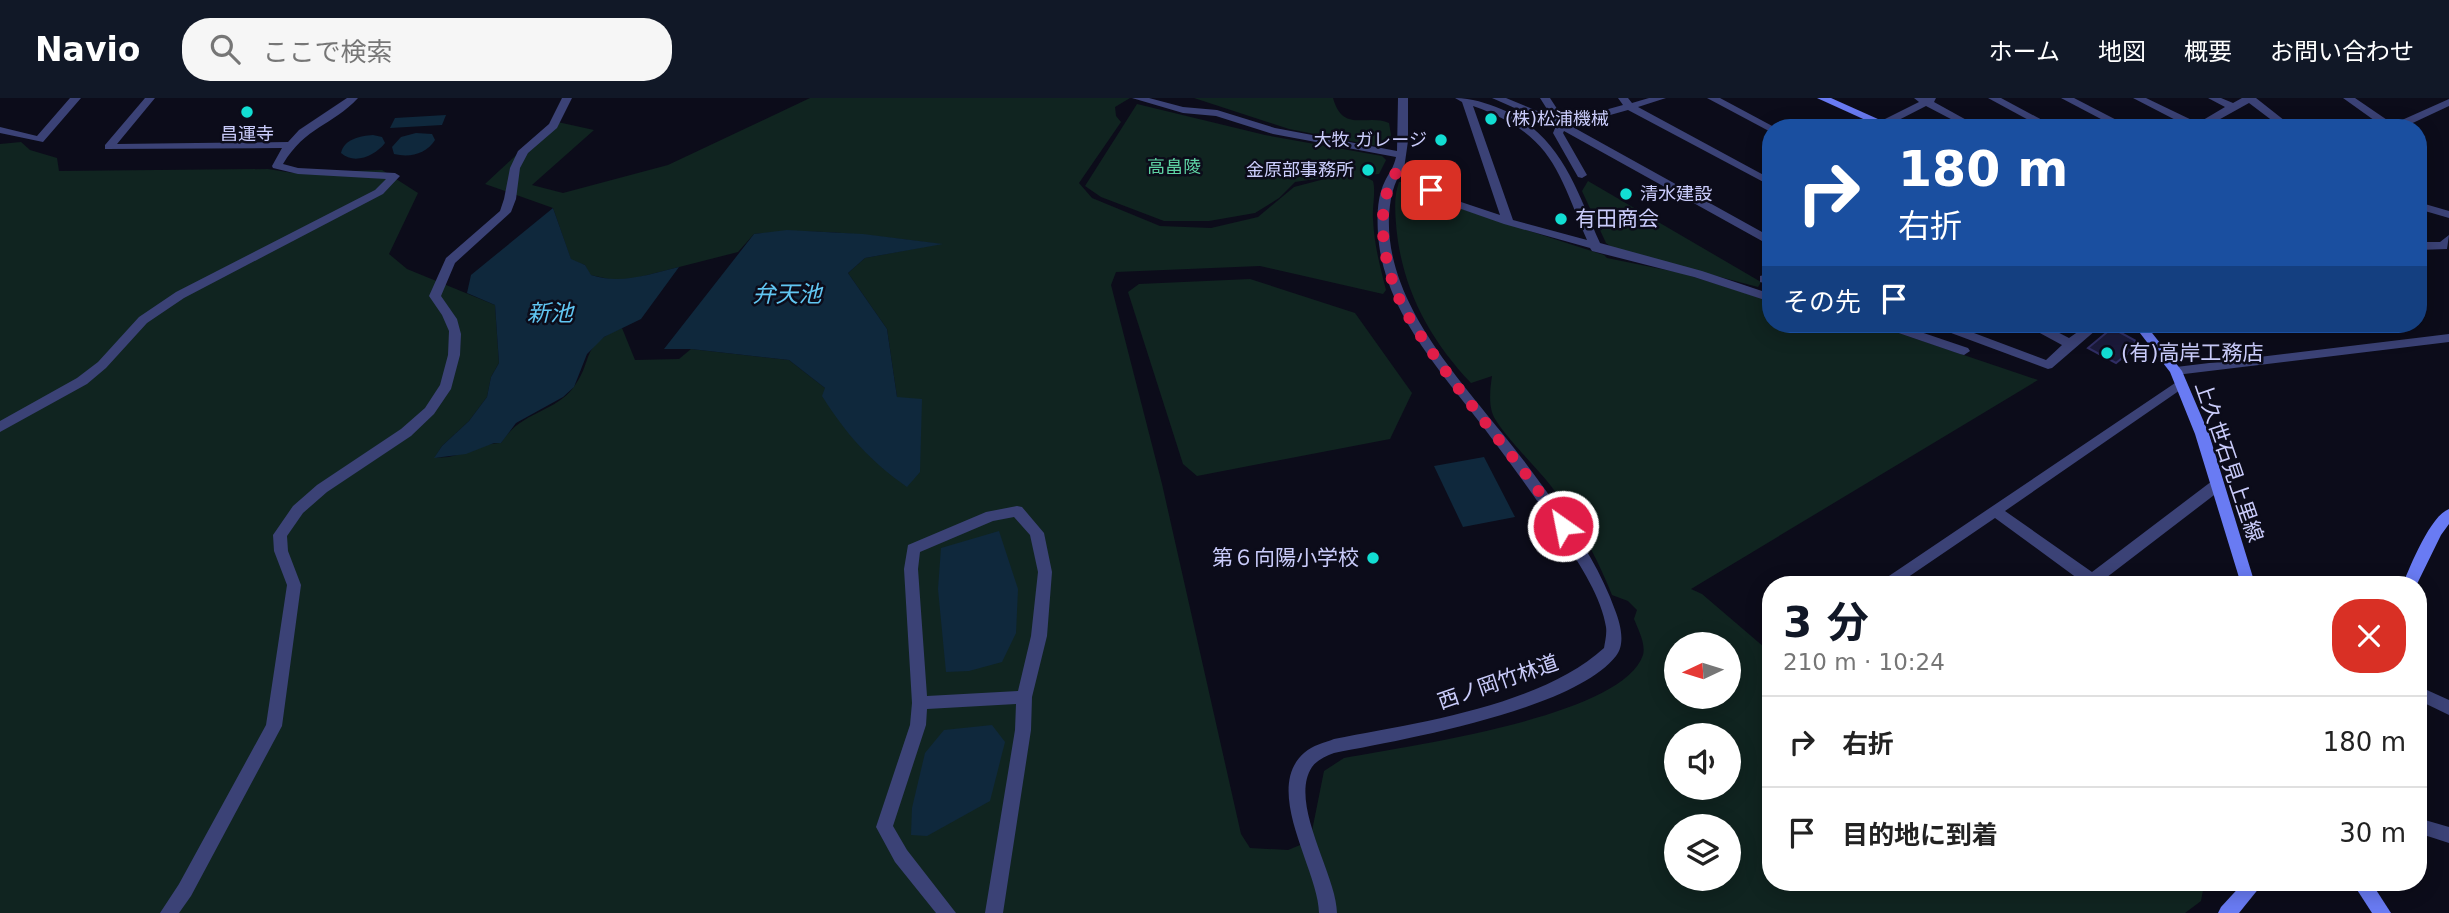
<!DOCTYPE html>
<html lang="ja">
<head>
<meta charset="utf-8">
<style>
	:root { --surface:#fff; --page:#f6f6f6; --text:#222; --muted:#767676; --line:#e0e0e0; --accent:#111827 }
	body { margin:0; font-family:"DejaVu Sans","Noto Sans JP",sans-serif; background:var(--page); color:var(--text); height:100vh; display:flex; flex-direction:column; font-size:26px; white-space:nowrap }
	* { box-sizing:border-box; margin:0 }
	p { font-size:23px; color:var(--muted) }
	.icon { flex:none; width:38px; height:38px; fill:none; stroke:currentColor; stroke-width:2; stroke-linecap:round; stroke-linejoin:round }
	.map { position:relative; flex:1; overflow:hidden }
	.drawer { position:absolute; left:1762px; top:478px; width:665px; height:315px; display:flex; flex-direction:column; background:var(--surface); border-radius:28px; box-shadow:0 4px 18px #0003 }
	.drawer>* { flex:none }
	.banner { position:absolute; left:1762px; top:21px; width:665px; height:214px; border-radius:28px; box-shadow:0 4px 18px #0003; background:#1a4fa0; color:#fff; overflow:hidden }
	.needle { width:46px; rotate:266deg }
	.controls { position:absolute; left:1664px; top:534px; display:grid; gap:14px }
	.controls a { display:grid; place-items:center; width:77px; height:77px; border-radius:50%; background:var(--surface); box-shadow:0 4px 18px #0003; font-size:35px }
	.pin { position:absolute; display:grid; place-items:center; width:60px; height:60px; color:#fff; margin:-30px; border-radius:14px; box-shadow:0 4px 10px #0006 }
	.me { position:absolute; width:77px; margin:-38px; rotate:327deg; stroke-linejoin:round; filter:drop-shadow(0 0 5px #0008) }
	.turn { display:flex; align-items:center; gap:24px; height:147px; padding:0 21px; font-size:32px }
	.turn .icon { width:91px; height:91px; stroke-width:2.5 }
	.turn b { display:block; font-size:49px; line-height:60px }
	.then { display:flex; align-items:center; height:66px; padding:0 21px; background:#0003; gap:14px; font-size:26px }
	.round { display:grid; place-items:center; flex:none; width:74px; height:74px; border-radius:28px; background:var(--page) }
	.headline { display:flex; align-items:center; justify-content:space-between; height:119px; padding:0 21px }
	h1 { font-size:42px; font-weight:700; line-height:52px; color:var(--accent) }
	ul { padding:0; list-style:none }
	li { display:flex; align-items:center; gap:21px; height:91px; padding:0 21px; border-top:2px solid var(--line) }
	li div { flex:1 }
	li b { display:block; font-size:26px }
	li em { font-style:normal }
	header { display:flex; align-items:center; gap:42px; box-sizing:border-box; height:98px; padding:0 35px; background:var(--accent); color:#fff }
	header strong { font-size:33px }
	nav { display:flex; gap:38px; margin-inline-start:auto; font-size:24px }
	.search { width:490px; height:63px; background:var(--page); display:flex; align-items:center; gap:18px; box-sizing:border-box; padding:0 24px; border-radius:28px; color:var(--muted); font-size:26px }
	.map>svg:first-child { display:block }
</style>
</head>
<body>
<header>
<strong>Navio</strong>
<div class="search"><svg class="icon" aria-label="search" viewBox="0 0 24 24"><circle cx="10" cy="10" r="6"/><path d="M15 15l6 6"/></svg>ここで検索</div>
<nav><a>ホーム</a><a>地図</a><a>概要</a><a>お問い合わせ</a></nav>
</header>
<div class="map">
<svg width="2449" height="815" viewBox="0 0 2449 815">
	<rect width="100%" height="100%" fill="#0c0c1a"/>
	<g fill="#102420" fill-rule="evenodd">
		<path d="M810,0H1130L1115,9L1116,18L1121,24L1079,85L1092,100L1160,128L1211,130L1258,119L1294,89L1336,78L1295,84L1279,100L1255,115L1209,123H1164L1101,99L1085,88L1137,6L1265,37L1382,58L1386,62L1379,76L1362,77L1373,83C1376,94 1372,109 1373,121C1374,146 1380,168 1386,192L1383,196L1260,168L1116,174L1111,187L1162,386L1241,736L1250,750L1288,752L1310,743L1324,673L1344,660C1404,648 1622,620 1643,557C1646,546 1638,531 1634,521L1637,512L1628,503L1612,497C1596,457 1577,423 1551,388C1534,366 1510,345 1495,321C1488,309 1490,292 1492,278L1471,285C1428,240 1401,188 1396,126C1395,111 1394,98 1399,84H1404L1440,104L1604,157L1607,160L1681,175L1771,203V226H1872L2038,282L1691,491L1702,496L1771,555V784H2192L2203,792L2201,803L2185,815H0V46L21,44L30,52L57,60L59,73L268,71L293,75L382,72L418,95L389,156L407,171L495,207L499,265L491,279L487,299L469,323L442,348L435,359C457,363 479,344 501,345C521,313 554,315 573,290C595,262 578,248 622,230L635,262L679,261L691,251L789,262L825,290L897,299L887,231L848,175L865,160L939,146C878,138 816,129 754,136L738,154L636,180L614,182L590,177L585,167L571,162L553,110L485,86L553,23L594,32L532,87L563,95L668,67ZM1676,546H1729V598H1676ZM1676,637H1729V690H1676ZM1676,728H1729V780H1676Z"/>
		<path d="M1194,0H1333C1343,36 1367,15 1389,25L1391,37L1388,47L1376,48L1289,31Z"/>
		<polygon points="1588,83 1761,184 1758,189 1614,151 1606,145 1582,93"/>
		<polygon points="1250,181 1355,215 1412,295 1390,341 1197,378 1183,366 1128,194 1139,186"/>
	</g>
	<g fill="#0f283c">
		<polygon points="446,17 442,27 390,30 395,20"/>
		<path d="M416,35L432,36L435,42C426,56 410,60 394,56L392,49L401,39Z"/>
		<path d="M373,37L382,39L385,45C375,58 354,67 341,55C344,41 360,38 373,37Z"/>
		<path d="M553,110L571,161L585,167L591,177C621,187 649,176 679,169L641,221L604,239L587,256L574,289L563,299L516,325L501,345H494L466,356L434,360L442,348L469,323L487,299L491,279L499,265L495,207L467,195L471,177Z"/>
		<path d="M787,132L863,136L943,146L865,160L848,175L887,231L897,299L922,301L920,374L907,389C870,363 846,336 822,298L825,290L789,262L691,251H664L754,136Z"/>
		<polygon points="1484,359 1515,419 1463,429 1434,368"/>
		<polygon points="999,433 1018,491 1016,535 1002,564 969,573 946,574 938,491 941,450"/>
		<polygon points="992,627 1005,644 990,703 927,738 911,737 912,710 925,655 944,632"/>
	</g>
	<polygon fill="#1b1a3a" stroke="#302e64" stroke-width="2" points="2112,230 2136,243 2134,245 2138,247 2116,265 2088,250"/>
	<g fill="none" stroke-linecap="round" stroke-linejoin="round">
		<g fill="#3b4276" fill-rule="evenodd">
			<polygon points="70,0 81,0 43,44 0,35 0,29 37,38"/>
			<path d="M145,0H155L117,46L288,44L299,32L347,0H358C332,28 306,28 283,66L298,70L395,75L400,78L383,96L184,200L147,225L106,270L87,286L0,334V323L77,280L98,264L139,219L176,194L375,92L386,81L298,76L273,70L272,68L282,50L105,51V47Z"/>
			<polygon points="562,0 572,0 557,30 528,55 520,70 516,101 511,114 455,165 441,198 457,221 461,236 460,257 451,291 434,316 411,338 327,394 303,415 287,438 288,453 301,487 282,628 191,798 179,815 160,815 179,786 266,627 287,487 274,453 273,437 293,408 317,387 401,331 425,310 440,287 448,257 449,233 442,217 429,198 446,160 500,113 504,101 510,70 518,53 549,26"/>
			<path d="M1132,0H1149L1183,9L1217,12L1275,30L1397,53L1398,0H1408V43L1404,71L1452,101L1500,117L1462,4L1455,0C1472,0 1486,5 1501,11C1561,36 1576,91 1600,145L1702,173L1771,196V204L1694,179L1592,153L1590,150L1504,126L1444,105L1399,78C1392,90 1390,104 1389,118C1385,212 1472,293 1524,363C1558,409 1596,458 1615,512C1620,525 1626,545 1616,558C1574,612 1402,642 1334,655C1326,658 1317,662 1312,669C1288,705 1337,777 1337,815H1319C1319,773 1262,692 1304,655C1313,647 1324,645 1334,641C1417,625 1540,608 1604,550C1605,544 1607,536 1606,529C1602,501 1580,466 1564,443C1539,404 1512,367 1484,330C1440,272 1383,212 1378,136C1377,119 1377,99 1385,83C1389,75 1394,69 1396,59L1273,36L1216,18L1183,15ZM1473,8C1552,36 1557,71 1587,142L1513,122Z"/>
			<polygon points="1492,0 1506,0 1552,19 1540,0 1550,0 1565,23 1623,7 1618,0 1628,0 1632,5 1649,0 1666,0 1638,9 1771,81 1771,88 1628,12 1571,28 1771,139 1771,148 1564,33 1563,35 1587,77 1582,80 1578,79 1553,35 1556,28"/>
			<polygon points="1707,0 1720,0 1776,30 1771,30 1771,33 1767,32"/>
			<polygon points="1914,0 1936,0 1934,4 1981,30 1968,30 1926,8 1887,28 1879,28 1879,24 1919,4"/>
			<polygon points="1988,0 2001,0 2057,30 2043,30"/>
			<polygon points="2061,0 2074,0 2132,30 2118,30"/>
			<polygon points="2133,0 2146,0 2198,25 2225,9 2208,0 2221,0 2233,5 2242,0 2256,0 2294,30 2282,30 2249,5 2204,30 2191,30"/>
			<polygon points="2343,0 2355,0 2393,26 2449,1 2449,8 2402,30 2385,30"/>
			<polygon points="2418,104 2449,113 2449,120 2418,111"/>
			<polygon points="2449,137 2447,151 2418,152 2418,144 2440,144"/>
			<polygon points="1764,177 1771,179 1771,187 1760,184 1760,178"/>
			<polygon points="1879,226 1897,226 1968,250 1970,253 1964,257 1960,256 1881,229"/>
			<polygon points="1933,226 1950,226 2046,262 2062,247 2029,229 2027,226 2042,226 2069,240 2089,226 2103,226 2052,270 2048,271 1935,229"/>
			<polygon points="2449,236 2449,244 2176,277 2170,273 2176,269"/>
			<polygon points="2181,281 2187,285 2186,288 2005,413 2092,474 2212,383 2222,383 2224,387 2222,391 2098,486 2080,486 2081,483 1995,420 1898,486 1881,486 1883,482"/>
			<path d="M1017,408L1022,409L1044,435L1052,474L1047,538L1032,599L1031,632L1003,815H985L1015,632L1016,606L927,611L926,627L893,728L907,752L956,815H936L895,764L876,729L910,627L912,605L904,471L908,447L986,414ZM1014,419L1030,437L1038,474L1031,538L1018,593L927,598L918,471L920,454L993,423Z"/>
			<polygon points="2418,588 2449,602 2449,617 2418,602"/>
			<polygon points="2418,720 2449,729 2449,745 2418,735"/>
		</g>
		<g fill="#697bf3" fill-rule="evenodd">
			<polygon points="1817,0 1831,0 1898,30 1883,30"/>
			<polygon points="2133,226 2145,226 2182,273 2209,336 2255,486 2241,486 2195,336 2170,274"/>
			<path d="M2449,411V426L2441,437L2417,486H2403C2410,468 2431,417 2449,411Z"/>
			<polygon points="2244,784 2264,784 2239,815 2218,815 2221,809"/>
			<polygon points="2352,784 2371,784 2391,815 2372,815"/>
		</g>
	</g>
	<g fill="none" stroke-linecap="round" stroke-linejoin="round">
		<path stroke="#e11d48" stroke-width="12" stroke-dasharray="0 21.6" d="M1431,92L1398,72C1370,110 1385,178 1407,216C1452,291 1515,355 1563,428"/>
	</g>
	<g fill="#12ded3" stroke="#0c0c1a" stroke-width="2.5">
		<circle cx="247" cy="14" r="7"/>
		<circle cx="1491" cy="21" r="7"/>
		<circle cx="1441" cy="42" r="7"/>
		<circle cx="1368" cy="72" r="7"/>
		<circle cx="1626" cy="96" r="7"/>
		<circle cx="1561" cy="121" r="7"/>
		<circle cx="2107" cy="255" r="7"/>
		<circle cx="1373" cy="460" r="7"/>
	</g>
	<g text-anchor="middle" stroke-width="5" stroke-linejoin="round" paint-order="stroke">
		<g font-size="18" fill="#caccfb" stroke="#0c0c1a" text-anchor="start">
			<text x="1505" y="27">(株)松浦機械</text>
			<text x="247" y="42" text-anchor="middle">昌運寺</text>
			<text x="1427" y="48" text-anchor="end">大牧 ガレージ</text>
			<text x="1354" y="78" text-anchor="end">金原部事務所</text>
			<text x="1640" y="102">清水建設</text>
		</g>
		<g font-size="18" fill="#5ed3a3" stroke="#0c0c1a">
			<text x="1174" y="75">高畠陵</text>
		</g>
		<g font-size="21" fill="#caccfb" stroke="#0c0c1a" text-anchor="start">
			<text x="1575" y="128">有田商会</text>
			<text x="2121" y="262">(有)高岸工務店</text>
			<text x="1359" y="467" text-anchor="end">第６向陽小学校</text>
		</g>
		<g font-size="21" fill="#caccfb" stroke="#0c0c1a">
			<text transform="translate(2229 364) rotate(71)" y="7">上久世石見上里線</text>
			<text transform="translate(1498 584) rotate(-19)" y="7">西ノ岡竹林道</text>
		</g>
		<g font-size="23" font-style="italic" fill="#61c6f2" stroke="#0c0c1a">
			<text x="787" y="204">弁天池</text>
			<text x="550" y="223">新池</text>
		</g>
	</g>
</svg>
<div class="controls">
<a><svg class="needle" viewBox="-14 -14 28 28"><path d="M0-13l5 13h-10z" fill="#e53935"/><path d="M0 13l5-13h-10z" fill="#767676"/></svg></a>
<a><svg class="icon" aria-label="sound" viewBox="0 0 24 24"><path d="M4 9h4l5-4v14l-5-4H4zM17 9q2 3 0 6"/></svg></a>
<a><svg class="icon" aria-label="layers" viewBox="0 0 24 24"><path d="M12 4l9 5-9 5-9-5zM3 14l9 5 9-5"/></svg></a>
</div>
<div class="pin" style="left:1431px;top:92px;background:#d93025"><svg class="icon" aria-label="arrive" viewBox="0 0 24 24"><path d="M6 21V4h12l-3 4 3 4H6"/></svg></div>
<svg class="me" style="left:1563px;top:428px" viewBox="-20 -20 40 40"><circle r="17" fill="#e11d48" stroke="#fff" stroke-width="3"/><path d="M0-11L8 9 0 5-8 9z" fill="#fff"/></svg>
<div class="banner">
<div class="turn"><svg class="icon" aria-label="right" viewBox="0 0 24 24"><path d="M7 20v-9h11M14 6l5 5-5 5"/></svg><div><b>180 m</b>右折</div></div>
<div class="then">その先<svg class="icon" aria-label="arrive" viewBox="0 0 24 24"><path d="M6 21V4h12l-3 4 3 4H6"/></svg></div>
</div>
<section class="drawer">
<div class="headline"><div><h1>3 分</h1><p>210 m · 10:24</p></div><a class="round" style="background:#d93025;color:#fff"><svg class="icon" aria-label="close" viewBox="0 0 24 24"><path d="M6 6l12 12M18 6L6 18"/></svg></a></div>
<ul>
<li><svg class="icon" aria-label="right" viewBox="0 0 24 24"><path d="M7 20v-9h11M14 6l5 5-5 5"/></svg><div><b>右折</b></div><em>180 m</em></li>
<li><svg class="icon" aria-label="arrive" viewBox="0 0 24 24"><path d="M6 21V4h12l-3 4 3 4H6"/></svg><div><b>目的地に到着</b></div><em>30 m</em></li>
</ul>
</section>
</div>
</body>
</html>
